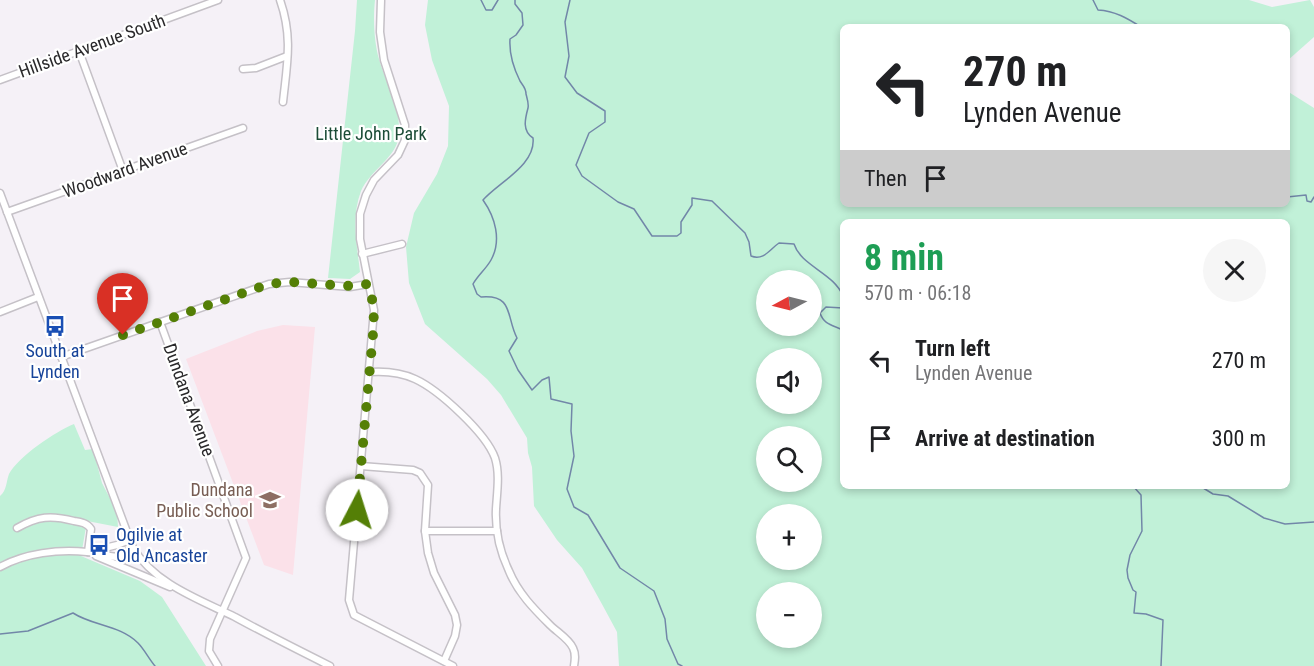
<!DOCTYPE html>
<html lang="en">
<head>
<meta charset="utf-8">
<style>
	:root { --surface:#fff; --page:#f6f6f6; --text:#202124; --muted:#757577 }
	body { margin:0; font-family:"Roboto Condensed",sans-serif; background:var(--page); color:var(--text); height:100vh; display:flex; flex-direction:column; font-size:22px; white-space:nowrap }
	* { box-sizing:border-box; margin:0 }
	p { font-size:20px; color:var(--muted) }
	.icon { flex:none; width:33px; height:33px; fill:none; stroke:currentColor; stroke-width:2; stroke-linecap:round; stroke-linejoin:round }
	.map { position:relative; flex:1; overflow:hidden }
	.drawer { position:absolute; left:840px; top:219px; width:450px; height:270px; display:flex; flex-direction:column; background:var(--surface); border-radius:9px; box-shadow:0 3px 9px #0003 }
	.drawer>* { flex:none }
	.guide { position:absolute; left:840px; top:24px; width:450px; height:183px; border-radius:9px; box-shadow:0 3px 9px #0003; background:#fff; color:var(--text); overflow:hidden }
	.needle { width:39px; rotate:263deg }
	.fabs { position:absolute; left:756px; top:270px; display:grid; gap:12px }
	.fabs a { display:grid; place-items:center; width:66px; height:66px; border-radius:50%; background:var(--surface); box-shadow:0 3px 9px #0003; font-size:30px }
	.pin { position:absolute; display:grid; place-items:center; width:51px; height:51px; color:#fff; margin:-62px -26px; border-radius:50% 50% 50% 0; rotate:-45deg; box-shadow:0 0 6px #0007 }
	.pin .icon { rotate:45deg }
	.me { position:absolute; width:66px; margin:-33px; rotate:5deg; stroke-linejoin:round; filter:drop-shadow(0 0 4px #0008) }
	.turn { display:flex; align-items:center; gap:21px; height:126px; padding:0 24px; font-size:27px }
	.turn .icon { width:78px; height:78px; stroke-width:2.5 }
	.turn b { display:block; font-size:42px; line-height:51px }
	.then { display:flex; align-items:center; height:57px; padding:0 24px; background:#0003; gap:12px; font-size:22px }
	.round { display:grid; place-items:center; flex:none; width:63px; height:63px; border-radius:32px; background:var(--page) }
	.summary { display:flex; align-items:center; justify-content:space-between; height:102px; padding:0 24px }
	h1 { font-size:36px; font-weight:700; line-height:45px; color:#1e9e55 }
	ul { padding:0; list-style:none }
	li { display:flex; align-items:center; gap:18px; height:78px; padding:0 24px }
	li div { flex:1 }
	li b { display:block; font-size:22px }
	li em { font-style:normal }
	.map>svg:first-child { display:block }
</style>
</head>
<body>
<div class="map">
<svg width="1314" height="666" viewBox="0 0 1314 666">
	<rect width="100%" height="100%" fill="#f5f1f7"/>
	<polygon fill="#fbe1e9" points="283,325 315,327 293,575 264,565 186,359 257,331"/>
	<g fill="#c1f1d8" fill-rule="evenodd">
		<path d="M357,0H375C373,18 374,42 379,59C386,84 401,108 399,134C398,157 370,170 361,191C351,217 357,245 360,272L350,279L328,278L355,31Z"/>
		<path d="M428,0H1249L1272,7L1310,0L1314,7V37L1287,61V27H843V204H1287V91L1314,108V666H619L617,632L603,606L582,568L557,540L534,506L532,467L528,453L527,438L501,395L487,379L425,324L409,283L406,247L414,213L437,174L448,146L449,106L432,60L425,25ZM843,222H1287V486H843ZM766,280H812V326H766ZM766,358H812V404H766ZM766,436H812V482H766ZM766,514H812V560H766ZM766,592H812V638H766Z"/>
		<path d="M74,424L85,450L93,449L102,483L117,512L118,527L87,521L81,556L140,581L162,597L206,666H0V496C7,490 6,482 9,474C18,457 56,431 74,424Z"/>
	</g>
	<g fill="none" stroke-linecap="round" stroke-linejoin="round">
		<g stroke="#7287a8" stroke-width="1.5">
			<polyline points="481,0 486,10 492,10 498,0"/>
			<path d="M515,0V4L522,13L523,25L516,35L510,39C509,54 513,67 520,81C523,86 526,88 526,94C527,98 529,104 528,108C525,119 522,131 533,138C536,165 499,182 483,200C495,217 502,240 491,260C486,269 478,275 473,284L477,294L481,297C514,294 506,317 517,338L509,351L518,370L532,390L542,380L549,377L551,399L572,404L571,431L574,456L567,489L574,507L588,515L620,568L654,591L665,619L667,639L678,664L682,666"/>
			<path d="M570,0L565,22L569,56L565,77L577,93L605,111V122L589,133L576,165L582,176L618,202L634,209L652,236H677L681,233V222L692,205V198L712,201L745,233L749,242L751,256C764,261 770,249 779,243L794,244C801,266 834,273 843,296"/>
			<path d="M1093,0L1098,10C1115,11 1127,18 1141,27"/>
			<polyline points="1287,197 1306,195 1307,201 1311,202 1314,197"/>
			<path d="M843,308L826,307L820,313C824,325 833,325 843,330"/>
			<polyline points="843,342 843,345"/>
			<polyline points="1133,486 1141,495 1142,531 1130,555 1127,570 1128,578 1133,590 1136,592 1134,613 1146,614 1163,620 1161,666"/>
			<polyline points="1200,486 1213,494 1228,496 1264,518 1285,524 1314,522"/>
			<path d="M0,634L28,631L73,613C93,626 120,625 138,643C144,649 149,659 155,666"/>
		</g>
		<defs>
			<g id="minor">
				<path d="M280,0C293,37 287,64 283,102"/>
				<polyline points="381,0 380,32 384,60 405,125 405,140 398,155 374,180 366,195 360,214 360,239 374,310 349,600 354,615 453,666"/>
				<polyline points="79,51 123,171"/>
				<polyline points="243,69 256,68 287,56"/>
				<polyline points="0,80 218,0"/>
				<path d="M0,193L133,548C155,584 198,599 235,617C266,634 298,650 330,666"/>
				<polyline points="7,212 243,128"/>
				<polyline points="362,254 402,244"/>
				<polyline points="0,312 38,297"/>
				<polyline points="160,322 246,558 210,639 209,651 218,666"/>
				<polyline points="61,357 269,284 290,282 350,287 368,284"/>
				<path d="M370,372C385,371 400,372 415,379C439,390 486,433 495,458C500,474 497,492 496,509C495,530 500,552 509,571C518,593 534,609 550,625C557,632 569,639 573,648C576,654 575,660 574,666"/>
				<polyline points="361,466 413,470 420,473 428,485 425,531 428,553 434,573 455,615 457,625 455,636 444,661"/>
				<path d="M17,528C38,516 51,515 74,521C81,522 87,523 91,529L88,552"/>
				<polyline points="425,531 497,531"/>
				<polyline points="88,552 117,545 130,540"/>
				<polyline points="96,556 170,587"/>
				<path d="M0,567C25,553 59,549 87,552C98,553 109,557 119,557L133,548"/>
			</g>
		</defs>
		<use href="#minor" stroke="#c5c1c7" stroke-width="9"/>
		<use href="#minor" stroke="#fff" stroke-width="6"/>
	</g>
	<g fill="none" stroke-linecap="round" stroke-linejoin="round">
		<polyline stroke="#547f06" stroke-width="10" stroke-dasharray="0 18" points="123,335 269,284 290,282 350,286 368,284 373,303 374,323 357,510"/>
	</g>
	<defs>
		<symbol id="bus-bare" viewBox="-9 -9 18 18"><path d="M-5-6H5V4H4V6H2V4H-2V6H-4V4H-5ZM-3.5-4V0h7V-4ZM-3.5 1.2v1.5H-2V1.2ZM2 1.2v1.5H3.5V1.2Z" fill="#1a4fb4" stroke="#fff" stroke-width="2.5" paint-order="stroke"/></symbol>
		<symbol id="school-bare" viewBox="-9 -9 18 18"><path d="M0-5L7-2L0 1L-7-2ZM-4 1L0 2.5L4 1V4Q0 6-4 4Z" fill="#8d6e63" stroke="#fff" stroke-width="2.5" paint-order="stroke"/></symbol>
	</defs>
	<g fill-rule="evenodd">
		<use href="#bus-bare" x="40" y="311" width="30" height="30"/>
		<use href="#school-bare" x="255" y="485" width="30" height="30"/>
		<use href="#bus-bare" x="84" y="530" width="30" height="30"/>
	</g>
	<g text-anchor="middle" stroke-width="4.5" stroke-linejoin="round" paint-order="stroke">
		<g font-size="18" fill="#2a292b" stroke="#fff">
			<text transform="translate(92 46) rotate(-20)" y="6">Hillside Avenue South</text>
			<text transform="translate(125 170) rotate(-20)" y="6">Woodward Avenue</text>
			<text transform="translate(189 400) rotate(70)" y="6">Dundana Avenue</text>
		</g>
		<g font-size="18" fill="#1c4c37" stroke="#fff">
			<text x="371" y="140">Little John Park</text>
		</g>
		<g font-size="18" fill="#164399" stroke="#fff">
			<text x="55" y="357">South at<tspan x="55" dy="21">Lynden</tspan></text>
			<text x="116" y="541" text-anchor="start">Ogilvie at<tspan x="116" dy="21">Old Ancaster</tspan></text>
		</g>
		<g font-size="18" fill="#785e54" stroke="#fff" text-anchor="end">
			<text x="253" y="496">Dundana<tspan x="253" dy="21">Public School</tspan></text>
		</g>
	</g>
</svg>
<div class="fabs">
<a><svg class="needle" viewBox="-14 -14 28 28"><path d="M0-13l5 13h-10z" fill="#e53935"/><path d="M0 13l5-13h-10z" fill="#757577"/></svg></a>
<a><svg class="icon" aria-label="sound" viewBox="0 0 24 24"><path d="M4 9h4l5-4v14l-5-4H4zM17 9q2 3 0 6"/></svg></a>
<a><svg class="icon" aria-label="search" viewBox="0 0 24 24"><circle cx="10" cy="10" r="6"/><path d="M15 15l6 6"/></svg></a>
<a>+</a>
<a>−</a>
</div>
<div class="pin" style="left:123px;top:335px;background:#d93025"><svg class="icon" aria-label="arrive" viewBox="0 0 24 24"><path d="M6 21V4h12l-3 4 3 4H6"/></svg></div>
<svg class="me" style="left:357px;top:510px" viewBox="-20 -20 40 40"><circle r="19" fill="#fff"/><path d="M0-13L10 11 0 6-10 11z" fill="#547f06"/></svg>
<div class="guide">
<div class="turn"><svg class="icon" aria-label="left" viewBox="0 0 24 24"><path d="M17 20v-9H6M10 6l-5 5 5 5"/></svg><div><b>270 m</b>Lynden Avenue</div></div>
<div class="then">Then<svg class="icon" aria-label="arrive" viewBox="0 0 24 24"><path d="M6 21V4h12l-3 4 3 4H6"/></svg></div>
</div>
<section class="drawer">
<div class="summary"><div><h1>8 min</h1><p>570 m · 06:18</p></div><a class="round"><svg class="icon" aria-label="close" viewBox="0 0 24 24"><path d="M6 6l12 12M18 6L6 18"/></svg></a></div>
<ul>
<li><svg class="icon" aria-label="left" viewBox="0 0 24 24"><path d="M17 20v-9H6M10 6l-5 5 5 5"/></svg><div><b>Turn left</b><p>Lynden Avenue</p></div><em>270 m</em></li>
<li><svg class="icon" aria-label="arrive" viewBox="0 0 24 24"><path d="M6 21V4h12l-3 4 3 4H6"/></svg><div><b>Arrive at destination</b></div><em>300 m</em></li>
</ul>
</section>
</div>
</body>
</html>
